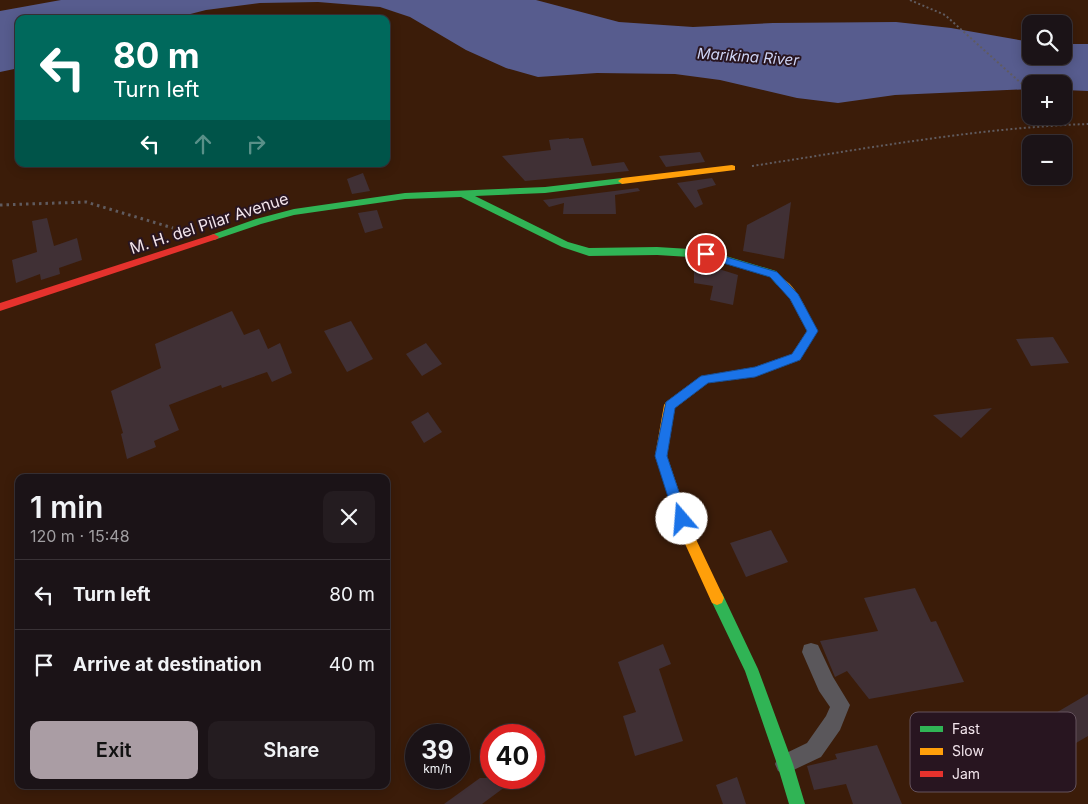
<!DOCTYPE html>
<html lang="en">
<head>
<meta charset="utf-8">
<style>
	:root { --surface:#1b1317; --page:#241c20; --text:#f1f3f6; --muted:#a09ea1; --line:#393236; --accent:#aa9da4 }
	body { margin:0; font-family:Inter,sans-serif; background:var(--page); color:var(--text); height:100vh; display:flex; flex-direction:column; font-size:19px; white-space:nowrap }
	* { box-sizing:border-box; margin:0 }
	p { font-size:16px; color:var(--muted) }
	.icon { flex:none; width:28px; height:28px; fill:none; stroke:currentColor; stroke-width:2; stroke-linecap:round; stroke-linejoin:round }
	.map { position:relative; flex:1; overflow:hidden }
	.details { position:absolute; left:15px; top:474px; width:375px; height:315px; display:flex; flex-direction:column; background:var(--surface); border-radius:10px; box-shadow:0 2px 12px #0003,0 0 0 1px var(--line) }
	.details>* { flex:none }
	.hud { position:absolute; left:15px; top:15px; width:375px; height:152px; border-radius:10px; box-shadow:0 2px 12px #0003,0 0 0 1px var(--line); background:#00695c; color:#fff; overflow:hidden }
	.fabs { position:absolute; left:1022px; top:15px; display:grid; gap:10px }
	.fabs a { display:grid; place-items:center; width:50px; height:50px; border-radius:10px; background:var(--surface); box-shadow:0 2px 12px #0003,0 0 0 1px var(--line); font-size:25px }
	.speed { position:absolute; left:405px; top:724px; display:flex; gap:10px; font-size:25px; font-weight:700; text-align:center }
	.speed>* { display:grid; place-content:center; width:65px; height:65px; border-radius:50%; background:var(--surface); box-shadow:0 2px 12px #0003,0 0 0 1px var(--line); line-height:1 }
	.speed small { font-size:12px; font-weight:400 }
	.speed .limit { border:8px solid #d22; background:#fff; color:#111 }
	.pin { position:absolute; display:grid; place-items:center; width:42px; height:42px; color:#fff; margin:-21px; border:2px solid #fff; border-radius:50%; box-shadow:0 1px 5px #0007 }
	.me { position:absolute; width:55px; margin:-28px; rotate:342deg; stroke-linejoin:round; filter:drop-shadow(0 0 4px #0008) }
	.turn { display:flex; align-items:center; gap:18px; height:105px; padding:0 15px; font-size:22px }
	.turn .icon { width:65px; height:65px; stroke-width:2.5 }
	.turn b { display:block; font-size:35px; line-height:42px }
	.lanes { display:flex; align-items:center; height:48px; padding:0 15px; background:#0003; justify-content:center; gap:25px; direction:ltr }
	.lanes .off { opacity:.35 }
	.round { display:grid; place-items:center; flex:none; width:52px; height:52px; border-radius:10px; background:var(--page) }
	.overview { display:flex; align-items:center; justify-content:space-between; height:85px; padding:0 15px }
	h1 { font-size:30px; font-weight:600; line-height:38px }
	.primary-button { display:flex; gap:10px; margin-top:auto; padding:10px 15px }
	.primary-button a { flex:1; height:58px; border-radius:10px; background:var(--accent); color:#111; font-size:20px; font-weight:600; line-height:58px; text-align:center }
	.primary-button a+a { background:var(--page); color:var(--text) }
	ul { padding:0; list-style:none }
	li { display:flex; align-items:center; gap:15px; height:70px; padding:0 15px; border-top:1px solid var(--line) }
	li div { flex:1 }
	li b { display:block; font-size:19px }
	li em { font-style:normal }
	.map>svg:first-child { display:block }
</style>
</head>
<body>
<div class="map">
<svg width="1088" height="804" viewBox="0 0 1088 804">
	<rect width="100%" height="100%" fill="#24191f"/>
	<path fill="#3b1c09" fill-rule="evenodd" d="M0,0H1088V804H0ZM19,19H386V164H19ZM1031,24H1064V56H1031ZM1031,84H1064V116H1031ZM1031,144H1064V176H1031ZM19,478H386V785H19ZM416,735H459V778H416ZM491,735H534V778H491Z"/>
	<polygon fill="#575c8e" points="61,0 536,0 619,22 693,27 773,23 896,22 951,28 1031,42 1031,56 1064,56 1064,44 1088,44 1088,91 1064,90 1064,84 1031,84 1031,89 895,95 838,103 797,98 720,80 675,74 597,73 538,77 506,68 466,50 410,17 380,7 318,2 260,3 206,10 171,19 19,19 19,68 0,72 0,11"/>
	<g fill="#403035">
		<polygon points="569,138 569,139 583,138 592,166 624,162 629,171 525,181 502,156 551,150 549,140"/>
		<polygon points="700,152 705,162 666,167 659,156"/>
		<polygon points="363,173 370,191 352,194 347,179"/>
		<polygon points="712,178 716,185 697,190 703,204 695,208 677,183"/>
		<polygon points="638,188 640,191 615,195 616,214 563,214 564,203 549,207 543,200"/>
		<polygon points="791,202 784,259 743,251 747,225"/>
		<polygon points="377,210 383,228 365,233 358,213"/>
		<polygon points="47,218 54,246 77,238 82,260 59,268 60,274 41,280 40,274 16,283 12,260 37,252 32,221"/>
		<polygon points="694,264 706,265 738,275 733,305 710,300 713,286 694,283"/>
		<polygon points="232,311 244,335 259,329 268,349 280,343 292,373 272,382 267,372 222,388 221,385 169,405 179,430 154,441 156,447 127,459 121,434 123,433 111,391 161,368 155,344"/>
		<polygon points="351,321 373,359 347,372 324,331"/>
		<polygon points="1053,337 1069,363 1031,366 1016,339"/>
		<polygon points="426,343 442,364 422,376 406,354"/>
		<polygon points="992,408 961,438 933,415"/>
		<polygon points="428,412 442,432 424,443 411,422"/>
		<polygon points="771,530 788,562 746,577 730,543"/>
		<polygon points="915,588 931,622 936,621 964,682 869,699 847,671 835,677 820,641 878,631 864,598"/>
		<polygon points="663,644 671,664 659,669 683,741 635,756 623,716 636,712 618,662"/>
		<polygon points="1088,694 1088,736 1076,743 1054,714"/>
		<polygon points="877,745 902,804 853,804 846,784 814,790 807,766 837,759 835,754"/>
		<polygon points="737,777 746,804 723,804 716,785"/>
		<polygon points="480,778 517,778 482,804 444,804"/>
	</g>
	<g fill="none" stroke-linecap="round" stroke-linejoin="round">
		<g stroke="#605b5f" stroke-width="2" stroke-dasharray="2 2.5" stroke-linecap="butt">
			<polyline points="910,0 945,15 1031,92"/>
			<polyline points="1057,116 1064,124"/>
			<path d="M752,166C864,149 975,128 1088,124"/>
		</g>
		<polyline stroke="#605b5f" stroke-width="3" stroke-dasharray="2.5 4" stroke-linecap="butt" points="0,205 86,202 173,228"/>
		<polygon fill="#5a575b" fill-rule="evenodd" points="811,643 818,645 833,677 850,705 840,730 821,757 785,774 778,771 775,764 778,757 807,743 826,716 830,707 819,691 802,652 804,645"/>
		<g fill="#30b455" fill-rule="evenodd">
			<polygon points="622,178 626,181 625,183 545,193 475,196 568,242 589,248 657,247 706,250 776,271 786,282 785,285 777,285 770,277 706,258 657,255 589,256 562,247 461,197 405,199 294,215 261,224 214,240 209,237 211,235 256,219 294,209 405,193 545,187"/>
			<polygon points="717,591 722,593 758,669 793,764 805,804 789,804 777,764 745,671 710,598 712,593"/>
		</g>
		<g fill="#ff9f0a" fill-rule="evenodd">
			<polygon points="732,165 735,166 735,170 622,184 618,181 622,178"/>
			<path d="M781,278C797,284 809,316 817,331L800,360L755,377L708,383L675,408L667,456L693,533L724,598L722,603L717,605L712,603L681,535L655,456L664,405L666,402L701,376L755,367L792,354L807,331L790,299L776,282Z"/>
		</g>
		<polygon fill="#e5322d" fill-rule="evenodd" points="214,234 219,237 217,239 0,311 0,303"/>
	</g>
	<polygon fill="#1a73e8" stroke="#114b97" points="706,251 777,272 798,294 818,331 800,360 755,377 708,383 675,408 667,456 688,519 686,524 682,525 677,524 675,519 655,456 666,402 701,376 755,367 792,354 807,331 790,299 770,277 703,257 703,252"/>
	<g text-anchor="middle" stroke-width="4" stroke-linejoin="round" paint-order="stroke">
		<g font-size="15" font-style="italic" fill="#ced4f5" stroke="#281520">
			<text transform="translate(748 57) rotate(4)" y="5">Marikina River</text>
		</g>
		<g font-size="16" fill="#f2e4eb" stroke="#281520">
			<text transform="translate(209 223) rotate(-18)" y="6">M. H. del Pilar Avenue</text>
		</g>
	</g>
	<rect x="910" y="712" width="166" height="80" rx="8" fill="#281520" stroke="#65535d" stroke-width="1"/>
	<rect x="920" y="726" width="23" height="6" fill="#30b455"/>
	<rect x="920" y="748" width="23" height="7" fill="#ff9f0a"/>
	<rect x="920" y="771" width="23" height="6" fill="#e5322d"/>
	<g font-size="14" fill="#f2e4eb">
		<text x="952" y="734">Fast</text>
		<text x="952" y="756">Slow</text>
		<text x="952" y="779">Jam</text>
	</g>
</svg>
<div class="fabs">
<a><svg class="icon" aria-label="search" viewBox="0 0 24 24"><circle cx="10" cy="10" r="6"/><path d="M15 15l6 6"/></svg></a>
<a>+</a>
<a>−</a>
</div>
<div class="speed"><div>39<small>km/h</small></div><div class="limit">40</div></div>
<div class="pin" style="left:706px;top:254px;background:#d93025"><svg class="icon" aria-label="arrive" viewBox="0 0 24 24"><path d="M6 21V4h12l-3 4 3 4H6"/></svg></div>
<svg class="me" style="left:682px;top:519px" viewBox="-20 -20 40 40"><circle r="19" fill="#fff"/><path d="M0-13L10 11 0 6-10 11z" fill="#1a73e8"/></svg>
<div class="hud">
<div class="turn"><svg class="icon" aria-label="left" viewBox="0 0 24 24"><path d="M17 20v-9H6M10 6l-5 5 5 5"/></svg><div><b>80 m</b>Turn left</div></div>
<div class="lanes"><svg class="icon" aria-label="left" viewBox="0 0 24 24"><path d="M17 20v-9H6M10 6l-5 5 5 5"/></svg><svg class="icon off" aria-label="ahead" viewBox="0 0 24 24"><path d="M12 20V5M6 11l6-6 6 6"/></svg><svg class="icon off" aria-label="right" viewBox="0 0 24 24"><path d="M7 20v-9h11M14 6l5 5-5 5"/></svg></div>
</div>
<section class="details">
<div class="overview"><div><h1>1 min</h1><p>120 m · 15:48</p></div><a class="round"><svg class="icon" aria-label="close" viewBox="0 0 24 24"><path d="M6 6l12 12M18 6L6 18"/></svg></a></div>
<ul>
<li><svg class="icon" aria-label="left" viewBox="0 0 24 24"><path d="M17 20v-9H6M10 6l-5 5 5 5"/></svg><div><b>Turn left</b></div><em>80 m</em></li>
<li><svg class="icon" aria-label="arrive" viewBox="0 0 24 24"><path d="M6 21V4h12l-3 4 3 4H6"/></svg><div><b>Arrive at destination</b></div><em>40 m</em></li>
</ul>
<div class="primary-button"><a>Exit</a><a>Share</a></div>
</section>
</div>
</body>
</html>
